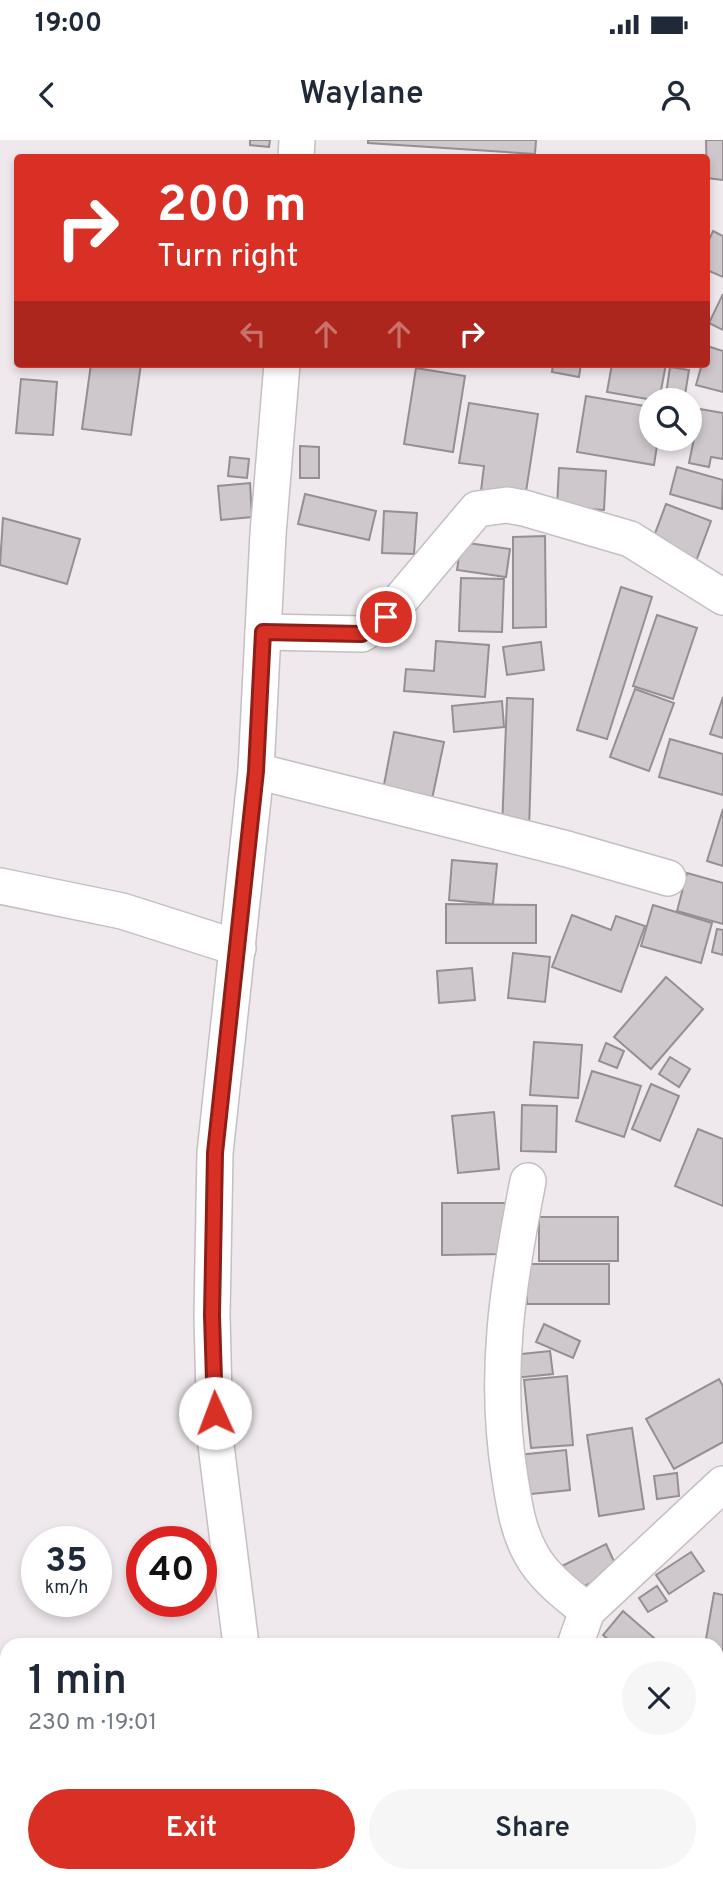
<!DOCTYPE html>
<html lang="en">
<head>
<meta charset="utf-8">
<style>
	:root { --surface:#fff; --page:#f6f6f7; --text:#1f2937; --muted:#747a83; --accent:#d93025 }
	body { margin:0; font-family:Overpass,sans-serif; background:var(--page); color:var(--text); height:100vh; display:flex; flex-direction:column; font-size:26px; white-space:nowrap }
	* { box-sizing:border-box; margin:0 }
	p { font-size:23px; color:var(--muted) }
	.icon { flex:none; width:38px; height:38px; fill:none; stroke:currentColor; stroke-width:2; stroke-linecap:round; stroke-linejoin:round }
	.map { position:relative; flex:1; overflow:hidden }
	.sheet { position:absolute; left:0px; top:1498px; width:724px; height:245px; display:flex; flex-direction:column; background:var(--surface); border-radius:21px 21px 0 0; box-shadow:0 4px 10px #0003 }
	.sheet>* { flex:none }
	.top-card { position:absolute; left:14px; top:14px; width:696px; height:214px; border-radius:7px; box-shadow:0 4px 10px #0003; background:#d93025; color:#fff; overflow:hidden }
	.tools { position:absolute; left:639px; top:248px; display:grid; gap:14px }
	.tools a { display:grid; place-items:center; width:63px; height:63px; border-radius:50%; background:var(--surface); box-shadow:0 4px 10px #0003; font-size:35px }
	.speed { position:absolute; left:21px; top:1386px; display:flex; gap:14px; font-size:35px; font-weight:700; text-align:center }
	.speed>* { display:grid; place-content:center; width:91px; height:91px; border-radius:50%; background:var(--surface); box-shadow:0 4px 10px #0003; line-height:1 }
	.speed small { font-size:18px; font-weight:400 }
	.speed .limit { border:10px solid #d22; background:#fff; color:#111 }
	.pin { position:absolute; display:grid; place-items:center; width:60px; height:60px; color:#fff; margin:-30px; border:4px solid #fff; border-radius:50%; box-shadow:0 2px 7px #0007 }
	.me { position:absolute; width:77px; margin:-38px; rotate:358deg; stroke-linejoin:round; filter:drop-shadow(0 0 5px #0008) }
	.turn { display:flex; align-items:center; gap:24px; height:147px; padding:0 28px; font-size:32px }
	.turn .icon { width:91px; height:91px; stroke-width:2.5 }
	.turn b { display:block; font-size:49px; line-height:60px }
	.lanes { display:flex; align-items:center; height:66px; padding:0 28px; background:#0003; justify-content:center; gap:35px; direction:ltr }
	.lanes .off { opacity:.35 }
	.round { display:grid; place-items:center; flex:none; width:74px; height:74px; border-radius:37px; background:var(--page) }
	.summary { display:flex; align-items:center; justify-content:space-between; height:119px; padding:0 28px }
	h1 { font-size:42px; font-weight:600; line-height:52px }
	.action { display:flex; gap:14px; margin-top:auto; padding:14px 28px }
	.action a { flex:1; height:80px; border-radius:42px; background:var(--accent); color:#fff; font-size:28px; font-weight:600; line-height:80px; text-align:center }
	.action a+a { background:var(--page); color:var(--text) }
	.status { display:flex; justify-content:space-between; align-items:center; height:49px; padding:0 35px; background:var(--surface); direction:ltr }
	.status svg { height:19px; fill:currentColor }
	header { display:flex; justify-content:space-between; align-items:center; height:91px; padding:0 28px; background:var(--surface); font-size:32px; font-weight:600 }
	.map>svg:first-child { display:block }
</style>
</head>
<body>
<div class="status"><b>19:00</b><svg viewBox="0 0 49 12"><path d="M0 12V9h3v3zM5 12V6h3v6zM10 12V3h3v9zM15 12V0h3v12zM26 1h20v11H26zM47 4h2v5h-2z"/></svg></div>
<header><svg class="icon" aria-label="back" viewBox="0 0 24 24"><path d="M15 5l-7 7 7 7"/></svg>Waylane<svg class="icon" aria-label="person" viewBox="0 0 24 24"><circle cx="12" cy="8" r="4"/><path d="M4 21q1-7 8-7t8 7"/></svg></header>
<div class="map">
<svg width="723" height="1743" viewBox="0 0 723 1743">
	<rect width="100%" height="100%" fill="#efe9ed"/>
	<g fill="#cec8cc" stroke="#958f93" stroke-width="2">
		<polygon points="250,0 270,0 269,7 250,5"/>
		<polygon points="368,0 536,0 535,14 368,3"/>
		<polygon points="706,0 723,0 723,40 707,38"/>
		<polygon points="713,91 723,96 723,137 707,130 707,104"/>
		<polygon points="723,154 723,190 709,183"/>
		<polygon points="707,206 723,211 723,252 696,245 702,224 707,224"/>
		<polygon points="91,224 141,224 131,295 82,289"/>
		<polygon points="553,224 581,224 579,237 552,232"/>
		<polygon points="612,224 666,224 659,261 607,252"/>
		<polygon points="670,227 689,230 684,261 665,261"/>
		<polygon points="416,228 465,236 453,312 404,304"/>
		<polygon points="21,239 57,242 53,295 16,293"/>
		<polygon points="586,256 651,267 651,299 658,299 654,325 577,312"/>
		<polygon points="469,263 538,274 525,358 481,351 484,326 459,323"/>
		<polygon points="700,269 723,273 723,319 711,317 709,327 689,323"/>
		<polygon points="300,306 319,307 319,338 300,338"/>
		<polygon points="230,317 249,319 247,338 228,336"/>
		<polygon points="677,327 723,340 722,369 670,354"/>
		<polygon points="559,328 606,331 604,370 557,367"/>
		<polygon points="250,343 252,377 221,380 218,346"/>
		<polygon points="305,354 376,371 369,400 298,384"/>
		<polygon points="666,364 711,381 695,424 650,407"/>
		<polygon points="384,371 417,373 414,414 382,413"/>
		<polygon points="3,378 80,399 67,444 0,425"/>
		<polygon points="545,396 546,487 513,488 513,397"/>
		<polygon points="461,402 510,409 506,437 457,430"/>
		<polygon points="461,438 504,439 502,492 459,491"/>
		<polygon points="621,447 652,457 607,599 577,590"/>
		<polygon points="657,475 697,488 673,559 633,546"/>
		<polygon points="436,501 489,505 485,557 404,551 406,529 434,531"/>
		<polygon points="541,502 544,530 507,535 503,507"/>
		<polygon points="635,549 674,563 649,631 610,617"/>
		<polygon points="723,557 723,598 710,594"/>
		<polygon points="507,558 533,559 529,690 502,689"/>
		<polygon points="502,561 504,587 454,592 452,566"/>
		<polygon points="394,592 444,602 432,659 383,650"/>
		<polygon points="670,599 723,614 723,655 659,637"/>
		<polygon points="723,669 723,726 707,721"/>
		<polygon points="452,720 497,724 493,764 449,760"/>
		<polygon points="687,733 723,743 723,784 677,771"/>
		<polygon points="446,764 536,765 536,803 446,803"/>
		<polygon points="653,765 712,783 701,823 641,806"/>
		<polygon points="572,775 611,790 616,776 645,786 621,852 552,827"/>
		<polygon points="717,789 723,790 723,815 712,812"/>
		<polygon points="513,813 550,817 545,862 508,858"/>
		<polygon points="472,828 475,860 439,863 437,831"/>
		<polygon points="666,837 703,869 651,929 614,897"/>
		<polygon points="534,902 582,905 578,958 530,955"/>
		<polygon points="606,903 624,911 617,928 599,921"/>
		<polygon points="670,917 690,929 679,947 659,934"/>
		<polygon points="592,931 641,946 624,997 576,981"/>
		<polygon points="651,944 679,956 660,1001 632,989"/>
		<polygon points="522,965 557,966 556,1012 521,1011"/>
		<polygon points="494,972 499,1029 458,1033 452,976"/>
		<polygon points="698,989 723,999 723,1066 675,1046"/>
		<polygon points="442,1063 505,1063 505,1114 442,1115"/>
		<rect x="539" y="1077" width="79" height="44"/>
		<polygon points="526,1124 609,1124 609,1164 527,1164"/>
		<polygon points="544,1184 580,1201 573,1218 536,1202"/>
		<polygon points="550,1211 553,1234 514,1238 512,1215"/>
		<polygon points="567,1236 573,1305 531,1308 524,1240"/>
		<polygon points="719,1239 723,1246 723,1302 674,1329 646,1279"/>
		<polygon points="632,1288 644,1369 599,1376 587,1295"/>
		<polygon points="566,1310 570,1350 522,1355 518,1315"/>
		<polygon points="677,1333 679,1356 657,1359 654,1336"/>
		<polygon points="606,1404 618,1430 568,1454 556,1429"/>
		<polygon points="691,1412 704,1431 669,1454 656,1435"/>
		<polygon points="657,1446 667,1461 648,1472 639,1458"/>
		<polygon points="714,1453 723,1455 723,1587 718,1586 718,1505 705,1505"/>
		<polygon points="623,1471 662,1505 615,1505 603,1495"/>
		<polygon points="718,1695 723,1702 723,1743 701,1743 695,1736 718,1736"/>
	</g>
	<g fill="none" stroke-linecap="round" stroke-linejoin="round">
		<defs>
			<g id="minor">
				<polyline points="296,18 297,0"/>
				<polyline points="263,492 362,494 386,477 477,369 507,365 524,368 630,399 723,457"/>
				<polyline points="256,631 567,709 668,738"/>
				<polyline points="0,746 122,771 238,808"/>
				<path d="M528,1041C508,1143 493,1235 510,1338C514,1364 518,1391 531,1414C544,1438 567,1454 587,1471"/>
				<polyline points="241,1505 215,1297 212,1176 215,1013 256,631 268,394 282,224"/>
				<polyline points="575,1505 587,1471 723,1344"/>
				<polyline points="718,1626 723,1629"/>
				<polyline points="268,1736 269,1743"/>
			</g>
		</defs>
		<use href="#minor" stroke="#c5bec3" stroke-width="38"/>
		<use href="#minor" stroke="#fff" stroke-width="35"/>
	</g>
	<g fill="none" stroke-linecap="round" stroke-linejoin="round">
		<defs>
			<polyline id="route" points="215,1273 212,1175 215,1013 256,631 263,492 362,494 386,477"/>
		</defs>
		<use href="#route" stroke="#8d1f18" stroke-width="18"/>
		<use href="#route" stroke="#d93025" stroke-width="12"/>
	</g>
</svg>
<div class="tools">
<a><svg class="icon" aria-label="search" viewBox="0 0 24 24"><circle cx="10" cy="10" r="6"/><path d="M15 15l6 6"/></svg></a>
</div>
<div class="speed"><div>35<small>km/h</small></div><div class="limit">40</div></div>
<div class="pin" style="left:386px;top:477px;background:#d93025"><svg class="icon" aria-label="arrive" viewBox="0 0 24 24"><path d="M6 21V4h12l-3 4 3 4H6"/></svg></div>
<svg class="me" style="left:215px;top:1273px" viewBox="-20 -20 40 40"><circle r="19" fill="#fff"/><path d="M0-13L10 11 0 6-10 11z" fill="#d93025"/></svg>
<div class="top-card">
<div class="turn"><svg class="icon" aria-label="right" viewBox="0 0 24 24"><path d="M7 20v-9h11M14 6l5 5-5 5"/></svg><div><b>200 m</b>Turn right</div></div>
<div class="lanes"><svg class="icon off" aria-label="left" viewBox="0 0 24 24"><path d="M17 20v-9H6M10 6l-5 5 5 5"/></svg><svg class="icon off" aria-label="ahead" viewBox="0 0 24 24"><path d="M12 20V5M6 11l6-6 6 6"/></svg><svg class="icon off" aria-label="ahead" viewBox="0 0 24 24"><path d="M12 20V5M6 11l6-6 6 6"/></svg><svg class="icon" aria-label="right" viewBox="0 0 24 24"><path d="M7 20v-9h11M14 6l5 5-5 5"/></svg></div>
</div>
<section class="sheet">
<div class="summary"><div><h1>1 min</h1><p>230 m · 19:01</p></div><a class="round"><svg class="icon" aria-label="close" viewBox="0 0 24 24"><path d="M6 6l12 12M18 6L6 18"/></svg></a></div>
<div class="action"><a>Exit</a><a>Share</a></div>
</section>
</div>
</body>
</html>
